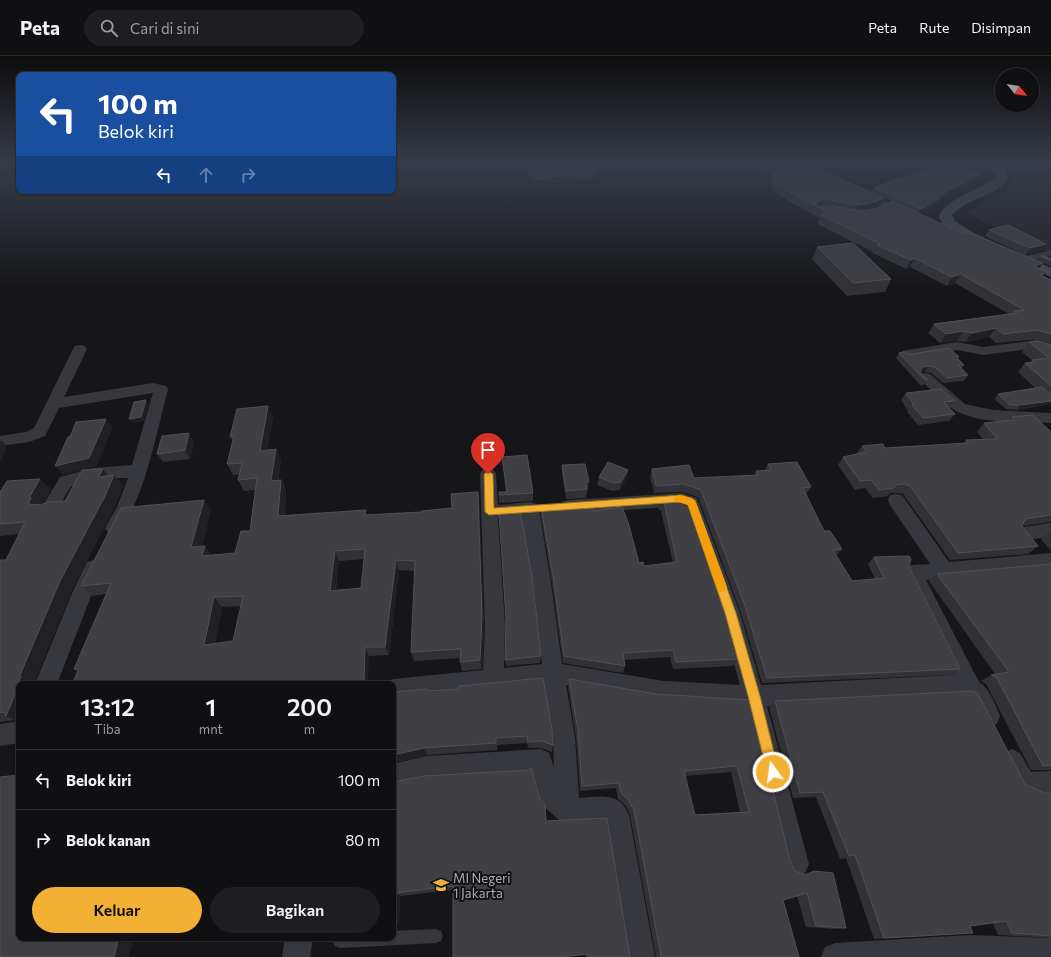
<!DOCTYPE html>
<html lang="id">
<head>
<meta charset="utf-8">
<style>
	:root { --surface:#101012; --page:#1e1e20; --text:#f1f3f6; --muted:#9c9d9f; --line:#303032; --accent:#f2b134 }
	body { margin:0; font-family:Commissioner,sans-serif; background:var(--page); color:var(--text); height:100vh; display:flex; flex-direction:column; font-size:15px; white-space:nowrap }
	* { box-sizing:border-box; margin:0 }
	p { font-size:13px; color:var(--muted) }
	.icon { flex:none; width:22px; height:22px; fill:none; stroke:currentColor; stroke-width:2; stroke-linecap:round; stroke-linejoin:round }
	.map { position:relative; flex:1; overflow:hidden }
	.sheet { position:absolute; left:16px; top:625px; width:380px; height:260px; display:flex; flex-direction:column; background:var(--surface); border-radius:8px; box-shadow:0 1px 3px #0004,0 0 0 1px var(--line) }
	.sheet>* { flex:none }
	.guide { position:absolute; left:16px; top:16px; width:380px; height:122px; border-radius:8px; box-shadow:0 1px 3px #0004,0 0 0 1px var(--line); background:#1a4fa0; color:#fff; overflow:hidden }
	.needle { width:26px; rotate:120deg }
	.fabs { position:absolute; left:995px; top:12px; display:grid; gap:8px }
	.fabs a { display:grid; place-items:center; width:44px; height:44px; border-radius:50%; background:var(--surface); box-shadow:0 1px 3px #0004,0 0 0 1px var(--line); font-size:20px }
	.pin { position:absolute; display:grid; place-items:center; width:34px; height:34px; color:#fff; margin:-41px -17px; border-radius:50% 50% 50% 0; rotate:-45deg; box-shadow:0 0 4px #0007 }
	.pin .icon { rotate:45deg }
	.me { position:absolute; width:44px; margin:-22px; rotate:346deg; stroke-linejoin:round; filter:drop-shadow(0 0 3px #0008) }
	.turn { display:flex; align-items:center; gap:14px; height:84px; padding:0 16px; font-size:18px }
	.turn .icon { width:52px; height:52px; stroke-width:2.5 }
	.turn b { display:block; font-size:28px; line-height:34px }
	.lanes { display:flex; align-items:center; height:38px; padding:0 16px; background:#0003; justify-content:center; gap:20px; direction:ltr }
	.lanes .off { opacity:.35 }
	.eta { display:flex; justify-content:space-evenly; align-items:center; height:68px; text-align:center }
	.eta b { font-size:24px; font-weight:600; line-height:28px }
	.button { display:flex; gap:8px; margin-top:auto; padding:8px 16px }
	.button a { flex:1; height:46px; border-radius:24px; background:var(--accent); color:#111; font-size:16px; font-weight:600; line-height:46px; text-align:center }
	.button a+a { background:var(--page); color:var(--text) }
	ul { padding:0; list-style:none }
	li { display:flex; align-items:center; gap:12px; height:60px; padding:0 16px; border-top:1px solid var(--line) }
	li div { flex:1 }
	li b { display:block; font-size:15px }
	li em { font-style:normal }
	header { display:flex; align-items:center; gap:24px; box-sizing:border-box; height:56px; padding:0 20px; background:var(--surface); border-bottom:1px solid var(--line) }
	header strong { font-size:19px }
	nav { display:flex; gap:22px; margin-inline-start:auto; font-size:14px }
	.search { width:280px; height:36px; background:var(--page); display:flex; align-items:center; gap:10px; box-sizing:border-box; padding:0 14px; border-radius:22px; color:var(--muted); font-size:15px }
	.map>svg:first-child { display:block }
</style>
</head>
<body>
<header>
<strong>Peta</strong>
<div class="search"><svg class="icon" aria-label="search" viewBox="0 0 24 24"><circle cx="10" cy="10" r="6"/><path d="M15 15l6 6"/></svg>Cari di sini</div>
<nav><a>Peta</a><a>Rute</a><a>Disimpan</a></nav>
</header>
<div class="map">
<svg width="1051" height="901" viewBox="0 0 1051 901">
	<rect width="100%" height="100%" fill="#161618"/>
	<polygon fill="#222225" points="1004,107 1051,107 1051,194 1047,196 965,157 1009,134 1011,119"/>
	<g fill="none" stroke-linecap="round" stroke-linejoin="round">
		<polygon fill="#37383d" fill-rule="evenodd" points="436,873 441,875 443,880 441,885 436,887 340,892 335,890 331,882 393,882 393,875"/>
		<g fill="#37383d" fill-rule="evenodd">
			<polygon points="545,107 554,107 563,119 561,121 555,121"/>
			<polygon points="860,134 911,156 912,158 907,161 903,160 857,139 855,137 857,135"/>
			<polygon points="1051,194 1051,200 1022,207 1016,204 1018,202"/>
			<polygon points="1030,285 1051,291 1051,299 1030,293 983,299 957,294 908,302 903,301 901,298 903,295 908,294 957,286 983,291"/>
			<path d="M80,289L85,290L87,293L64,341L153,327L166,330L168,333C161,360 155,388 147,414C141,436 131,457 120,477L114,479L108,477L105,472L117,451L128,422C114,422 85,421 73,429C68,432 60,450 57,456L51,458L45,456L42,451L60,421L93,412L132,409L153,337L59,352L45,380L29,386L0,390V380L26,376L34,372L73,293L75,290Z"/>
			<path d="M925,317L930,318L965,348L974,350L993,354L1051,357V367C1022,365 982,369 956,355C945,349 930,332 920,324L918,321L920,318Z"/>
			<path d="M488,412L494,414L496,418L498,449L530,446L536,448L539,453L551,527L562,608L664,625L740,629L720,557L684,451L680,450L569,458L563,456L560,451L563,446L569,444L682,437L697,442L740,557L761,629L953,619L904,517L906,511L913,509L930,508L890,449L888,444L890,439L896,438L902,439L949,506L1051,497V513L926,524L979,626C990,633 995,648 1000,660L997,668L989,671L981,668C975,655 972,642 956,639L767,650L809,808L805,817L796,821L787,817L783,808L746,650L664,645L566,629L575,681L579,742C600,741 619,735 629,759L655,901H627L606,765L568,767L559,764L541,748L532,717L427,724L393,732V708L427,700L541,693L549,697L554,711L553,681L544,628L393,643V628H384L385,626L393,623L483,614L485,570L480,418L482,414ZM521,460L533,527L542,608L504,612L505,570L498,462Z"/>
			<polygon points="1051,467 1051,481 1023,484 1017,482 1014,477 1017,472"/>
			<polygon points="94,504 101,506 103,512 93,535 57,628 35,628 73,535 87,506"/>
			<polygon points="19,665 19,687 0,690 0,668"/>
			<polygon points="1012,693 1020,697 1031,716 1051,715 1051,739 1031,740 1016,734 1000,705 1004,697"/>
			<polygon points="971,879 1051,882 1051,901 821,901 825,891 835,887"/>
			<polygon points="285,882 313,882 310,901 282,901"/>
		</g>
		<path fill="#45474d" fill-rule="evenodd" d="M984,107L1051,108V114L1005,113L1008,123C995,141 967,142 952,159L955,165L974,177L1051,212V221L964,183L945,171L939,162C940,145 983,132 996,122L995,117Z"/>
	</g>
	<g fill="#323236" fill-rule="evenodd">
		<polygon points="521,107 547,107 554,117 561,117 562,116 556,107 598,107 601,111 601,117 594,117 594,123 569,124 535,129"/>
		<path d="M751,107H806L871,136L874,131L980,118L978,122L939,142L938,147L919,157L1047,216L1043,221L1051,224V348L1017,354L1006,353L994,343L998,338L1035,332L1018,316L1025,307H1029L1032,304L1022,296L1029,286L1037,285L1030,284L996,287L989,281L965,286L957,285L940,287L928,277L934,268L1009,258L955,227L947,230L910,211L906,213L873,197V196L817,168L820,162L792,147L771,133L772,129L770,128L773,119L767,117ZM884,142L892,145L876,153L871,154L880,150Z"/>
		<polygon points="989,174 1042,195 1025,199 985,180"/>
		<polygon points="817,191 891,223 885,236 847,240 812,203"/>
		<polygon points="1041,200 1051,203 1051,210 1038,205"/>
		<polygon points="904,295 906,297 912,298 958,303 964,309 961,313 968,319 964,325 943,327 931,317 925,316 921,316 922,319 928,324 924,329 921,330 896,302 899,297 903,296"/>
		<polygon points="906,337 955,345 949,352 955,358 949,365 918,369 907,356 908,355 901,344"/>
		<path d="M273,361L267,394L281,404L278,424H281L286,434L285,460L368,459L421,456L452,452L478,436L479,446L484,570L482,613L462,615L460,606L461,602L414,605L411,596L415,515L399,514L389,599L78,616L74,613L106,538L92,540L81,530L211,454L202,490L211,499L235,497L250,475L255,434L244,435L238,424L240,418L233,419L227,408L233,385L230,381ZM364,503L361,532L336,534L339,505ZM241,550L233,585L215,588L222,551Z"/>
		<polygon points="1012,361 1051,376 1051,466 1022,470 1038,490 1028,498 950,504 903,438 896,437 890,437 888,440 873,442 865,432 855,434 838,409 843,401 856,398 862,390 885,392 963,387 966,384 983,383 977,376 984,367 1009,364"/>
		<polygon points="194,386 190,403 163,406 157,398"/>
		<polygon points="502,401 533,437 533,445 499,447 499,436 506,436 503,410"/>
		<polygon points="768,408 811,431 806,438 824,475 842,493 836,500 852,525 875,523 868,508 874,501 909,511 960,613 952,619 762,627 741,557 698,441 682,436 654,437 650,421 652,413 694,422 754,419 756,415 765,414"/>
		<polygon points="562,409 589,426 586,442 566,443 562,417"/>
		<polygon points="628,414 626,423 620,434 612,435 597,429 599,421"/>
		<polygon points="114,419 123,430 115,450 72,534 34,627 19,628 19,666 15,664 0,666 0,504 6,504 19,478 0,480 0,436 51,434 42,449 65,445 108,420"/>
		<polygon points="661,444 686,444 738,603 733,610 673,613 670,601 624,604 625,610 623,617 563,607 552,527 541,460 541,452 593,455 639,507 644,510 673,507 661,455 658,453"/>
		<polygon points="1051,475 1051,495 1041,483"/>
		<polygon points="1051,508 1051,714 1031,714 986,628 981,625 991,619 995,618 929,525 937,518"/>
		<polygon points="541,600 540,607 506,610 505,604"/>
		<path d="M569,623L656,638L751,644L790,805L795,815L804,819L814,815L846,872L835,873L806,871L797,840L783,844L799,901H656L630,759L626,750L618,743L616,732L580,735L576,681L568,631ZM731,716L740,756L695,759L685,720Z"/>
		<polygon points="428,635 553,689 552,696 541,692 528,692 527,687 497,689 497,694 427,699 393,707"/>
		<polygon points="775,645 1025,728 1044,737 1051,737 1051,882 998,879 993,867 970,870 973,877 874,883 846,802 840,803 816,741 793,742 769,651"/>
		<polygon points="393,726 546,765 630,901 586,901 585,898 564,901 453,901 453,834 400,840 399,867 393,867"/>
	</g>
	<g fill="#212124">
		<polygon points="980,118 978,122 933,145 935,141"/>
		<polygon points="569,119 569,124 535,129 535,124"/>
		<polygon points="884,142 880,150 864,156 854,158 858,149"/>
		<polygon points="940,142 938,147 918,158 921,153"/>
		<polygon points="825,143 821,152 814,149 815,147"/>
		<polygon points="1046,188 1042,195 1025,199 1030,192"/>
		<polygon points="915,202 910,211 906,213 911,204"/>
		<polygon points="1043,207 1036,216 1034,210"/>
		<polygon points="1047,216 1040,225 1040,219"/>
		<polygon points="961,218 955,227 947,230 952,221"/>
		<polygon points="996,272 989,281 965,286 972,277"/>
		<polygon points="963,275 957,285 940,287 946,278"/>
		<polygon points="928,310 925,316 920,317 918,318 923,311"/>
		<polygon points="146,344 149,348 144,365 132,367 129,363"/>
		<polygon points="1051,345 1051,348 1017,354 1020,349"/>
		<polygon points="268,350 273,361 265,406 260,395"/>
		<polygon points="106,363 113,371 97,410 63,419 55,410"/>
		<polygon points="189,377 194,386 190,403 185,394"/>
		<polygon points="1,384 7,390 0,407 0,386"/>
		<polygon points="276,393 281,404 277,436 271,425"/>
		<polygon points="103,413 112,424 98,421"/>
		<polygon points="628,414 626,423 620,434 621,426"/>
		<polygon points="114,419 123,430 115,450 72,534 34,628 19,628 19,666 6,660 20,619 60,525"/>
		<polygon points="40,423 51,434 41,450 28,448 30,440"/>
		<polygon points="281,424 286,434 284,470 278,460"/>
		<polygon points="478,436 479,446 484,570 482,613 480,604"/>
		<polygon points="204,444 211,454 199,501 191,491"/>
		<polygon points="205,490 212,500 202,500"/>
		<polygon points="335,495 339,505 334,544 330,535"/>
		<polygon points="396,504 399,514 389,599 385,591"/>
		<polygon points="214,541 222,551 213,598 204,589"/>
		<polygon points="365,591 369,600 368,628 364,628"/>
		<polygon points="424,692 427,699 393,707 393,699"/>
		<polygon points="395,837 400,840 399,867 394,865"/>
		<polygon points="119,882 134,882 129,901 114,901"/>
	</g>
	<g fill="#3f3f44" stroke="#4f5156" fill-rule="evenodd">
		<polygon points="525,107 547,107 554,117 561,117 565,114 560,107 598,107 601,111 591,112 594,118 569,119 535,124"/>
		<polygon points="766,107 805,107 884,142 868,148 858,149 825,143 815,147 818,151 831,150 860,155 876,153 892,145 964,178 970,177 1043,207 1034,210 1047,216 1040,219 1051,224 1051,278 1037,274 1003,278 996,272 972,277 963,275 946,278 934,268 1017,257 1014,255 1024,254 961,218 952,221 915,202 911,204 877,189 880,188 821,159 828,156 795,139 773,125 779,124 772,119 787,117"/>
		<polygon points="947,108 980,118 935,141 940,142 921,153 874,131"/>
		<polygon points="1008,169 1046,188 1030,192 989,174"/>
		<polygon points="853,187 891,223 853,227 817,191"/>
		<polygon points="1041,200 1044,200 1051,203 1051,205"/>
		<polygon points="1037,285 1051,289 1051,330 1025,307 1035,306 1032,304 1049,302 1029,286"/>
		<polygon points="949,292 959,301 956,301 964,309 958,309 968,319 947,322 935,311 928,310 923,311 920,315 922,319 928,324 925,324 899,297 904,296 904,295 906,297 912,298"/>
		<polygon points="1042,331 1051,339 1051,345 1020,349 1010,349 998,338"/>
		<polygon points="941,333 955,345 944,346 955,358 923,362 912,349 914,349 906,337"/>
		<polygon points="146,344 141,361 129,363 134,346"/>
		<path d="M268,350L260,395L276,393L271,425L281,424L278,460L366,454L365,459L421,456V455L452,452L451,438L478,436L482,561L480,604L460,606L461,593L411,596L415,505L396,504L385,591H365L364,628H72L79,613H74L111,527L81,530L121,452L204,444L191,491L205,490L202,500L235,497L241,475H250L257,422L238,424L242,407L227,408L234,380L230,381L237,353ZM365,493L361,532L330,535L335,495ZM243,540L233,585L204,589L214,541Z"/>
		<polygon points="1033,359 1051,376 1051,459 1025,463 1022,470 1038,490 958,497 910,430 902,428 896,429 894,432 879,434 871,424 860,425 843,401 867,396 862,390 883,388 885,392 968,387 966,384 997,383 984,367 1014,364 1012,361"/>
		<polygon points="106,363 89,402 55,410 68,381 70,381 76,366"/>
		<polygon points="189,377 185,394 157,398 162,380"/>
		<polygon points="527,399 533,437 499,439 499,436 507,436 502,401"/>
		<polygon points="608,406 628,414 621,426 613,427 599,421"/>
		<polygon points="797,406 811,431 803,432 824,475 830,475 842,493 833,494 852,525 884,522 874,501 909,500 911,503 909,511 960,613 767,622 745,550 701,434 684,428 656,430 652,413 689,409 694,422 758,419 756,415 771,414 768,408"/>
		<polygon points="585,408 589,426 585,426 587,433 566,435 562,409"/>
		<polygon points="103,413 98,421 114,419 105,440 60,525 20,619 21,621 17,629 19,629 6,660 4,656 0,657 0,504 6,504 25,466 0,468 0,436 7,425 40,423 30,440 31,443 28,448 41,449 48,446 65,445 82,414"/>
		<polygon points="661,444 686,444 723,550 738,603 676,606 673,594 623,597 625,610 564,600 553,519 541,452 591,449 593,455 622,451 628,466 639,507 643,506 644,510 677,506 664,446"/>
		<polygon points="520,454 532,520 541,600 505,604 506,563 499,456"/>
		<polygon points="1051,508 1051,709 1043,710 997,622 991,619 1009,616 937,518"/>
		<polygon points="543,622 552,674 553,689 541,685 528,686 527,680 496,682 496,687 424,692 393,699 393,636 427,633 427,635 459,633 459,630"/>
		<path d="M569,623L656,638L751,644L790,805L795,815L805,819L814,815L833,817L846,872L816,870L807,837L783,844L799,901H661V900L634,754L629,745L621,737L619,727L582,730L578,674ZM737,710L749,756L695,759L684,715Z"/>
		<polygon points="973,635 978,638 1025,728 1044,737 1051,737 1051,880 1012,877 1006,865 970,870 973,877 884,882 855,799 849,800 823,736 800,737 775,645"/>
		<polygon points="531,712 540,743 545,748 546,765 607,762 630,901 588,901 588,898 561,901 453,901 453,830 395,837 394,865 393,865 393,726 424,720 530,714"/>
		<polygon points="19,719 19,882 119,882 114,901 0,901 0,721"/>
	</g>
	<linearGradient id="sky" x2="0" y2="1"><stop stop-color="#0c0c0d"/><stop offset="0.46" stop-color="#363c48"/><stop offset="1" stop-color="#363c48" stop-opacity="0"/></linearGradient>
	<rect width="1051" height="233" fill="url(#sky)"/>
	<polygon fill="#f2b134" stroke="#9d7322" points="488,415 493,418 494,452 682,439 695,444 736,557 760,640 779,716 777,720 773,722 769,720 767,716 748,640 725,557 688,449 681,446 489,459 485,456 484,418"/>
	<polygon fill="#f59e0b" points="678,439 692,442 696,447 727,531 725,535 721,536 718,535 688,449 675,445 673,443"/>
	<defs>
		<symbol id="school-bare" viewBox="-9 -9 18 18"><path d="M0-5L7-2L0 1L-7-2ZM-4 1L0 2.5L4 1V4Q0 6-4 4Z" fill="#f2b134" stroke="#111113" stroke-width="2.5" paint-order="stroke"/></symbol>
	</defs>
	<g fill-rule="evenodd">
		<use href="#school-bare" x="430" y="818" width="22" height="22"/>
	</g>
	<g text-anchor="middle" stroke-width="4" stroke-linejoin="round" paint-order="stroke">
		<g font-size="13" fill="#a8adb8" stroke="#111113" text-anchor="start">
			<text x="453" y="827">MI Negeri<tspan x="453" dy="15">1 Jakarta</tspan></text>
		</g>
	</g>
</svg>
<div class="fabs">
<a><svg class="needle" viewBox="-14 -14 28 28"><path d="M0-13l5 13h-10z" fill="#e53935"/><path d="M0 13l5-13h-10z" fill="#9c9d9f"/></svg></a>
</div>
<div class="pin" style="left:488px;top:418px;background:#d93025"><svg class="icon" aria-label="arrive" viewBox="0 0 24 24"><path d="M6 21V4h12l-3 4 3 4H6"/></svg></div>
<svg class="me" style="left:773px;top:716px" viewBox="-20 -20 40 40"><circle r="17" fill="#f2b134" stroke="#fff" stroke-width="3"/><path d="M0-11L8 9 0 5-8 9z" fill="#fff"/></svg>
<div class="guide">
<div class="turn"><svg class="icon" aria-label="left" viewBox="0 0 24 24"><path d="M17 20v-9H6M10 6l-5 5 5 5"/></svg><div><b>100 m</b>Belok kiri</div></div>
<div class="lanes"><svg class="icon" aria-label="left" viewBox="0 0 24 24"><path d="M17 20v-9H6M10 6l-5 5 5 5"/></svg><svg class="icon off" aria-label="ahead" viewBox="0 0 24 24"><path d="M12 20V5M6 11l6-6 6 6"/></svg><svg class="icon off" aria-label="right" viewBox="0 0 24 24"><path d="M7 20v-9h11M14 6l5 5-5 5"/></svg></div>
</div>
<section class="sheet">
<div class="eta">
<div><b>13:12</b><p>Tiba</p></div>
<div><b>1</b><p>mnt</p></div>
<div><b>200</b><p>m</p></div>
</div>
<ul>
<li><svg class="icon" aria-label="left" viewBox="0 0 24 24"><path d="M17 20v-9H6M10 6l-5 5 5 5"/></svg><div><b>Belok kiri</b></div><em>100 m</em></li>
<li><svg class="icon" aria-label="right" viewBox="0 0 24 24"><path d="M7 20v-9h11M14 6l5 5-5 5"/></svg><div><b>Belok kanan</b></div><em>80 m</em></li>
</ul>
<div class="button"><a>Keluar</a><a>Bagikan</a></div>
</section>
</div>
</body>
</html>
